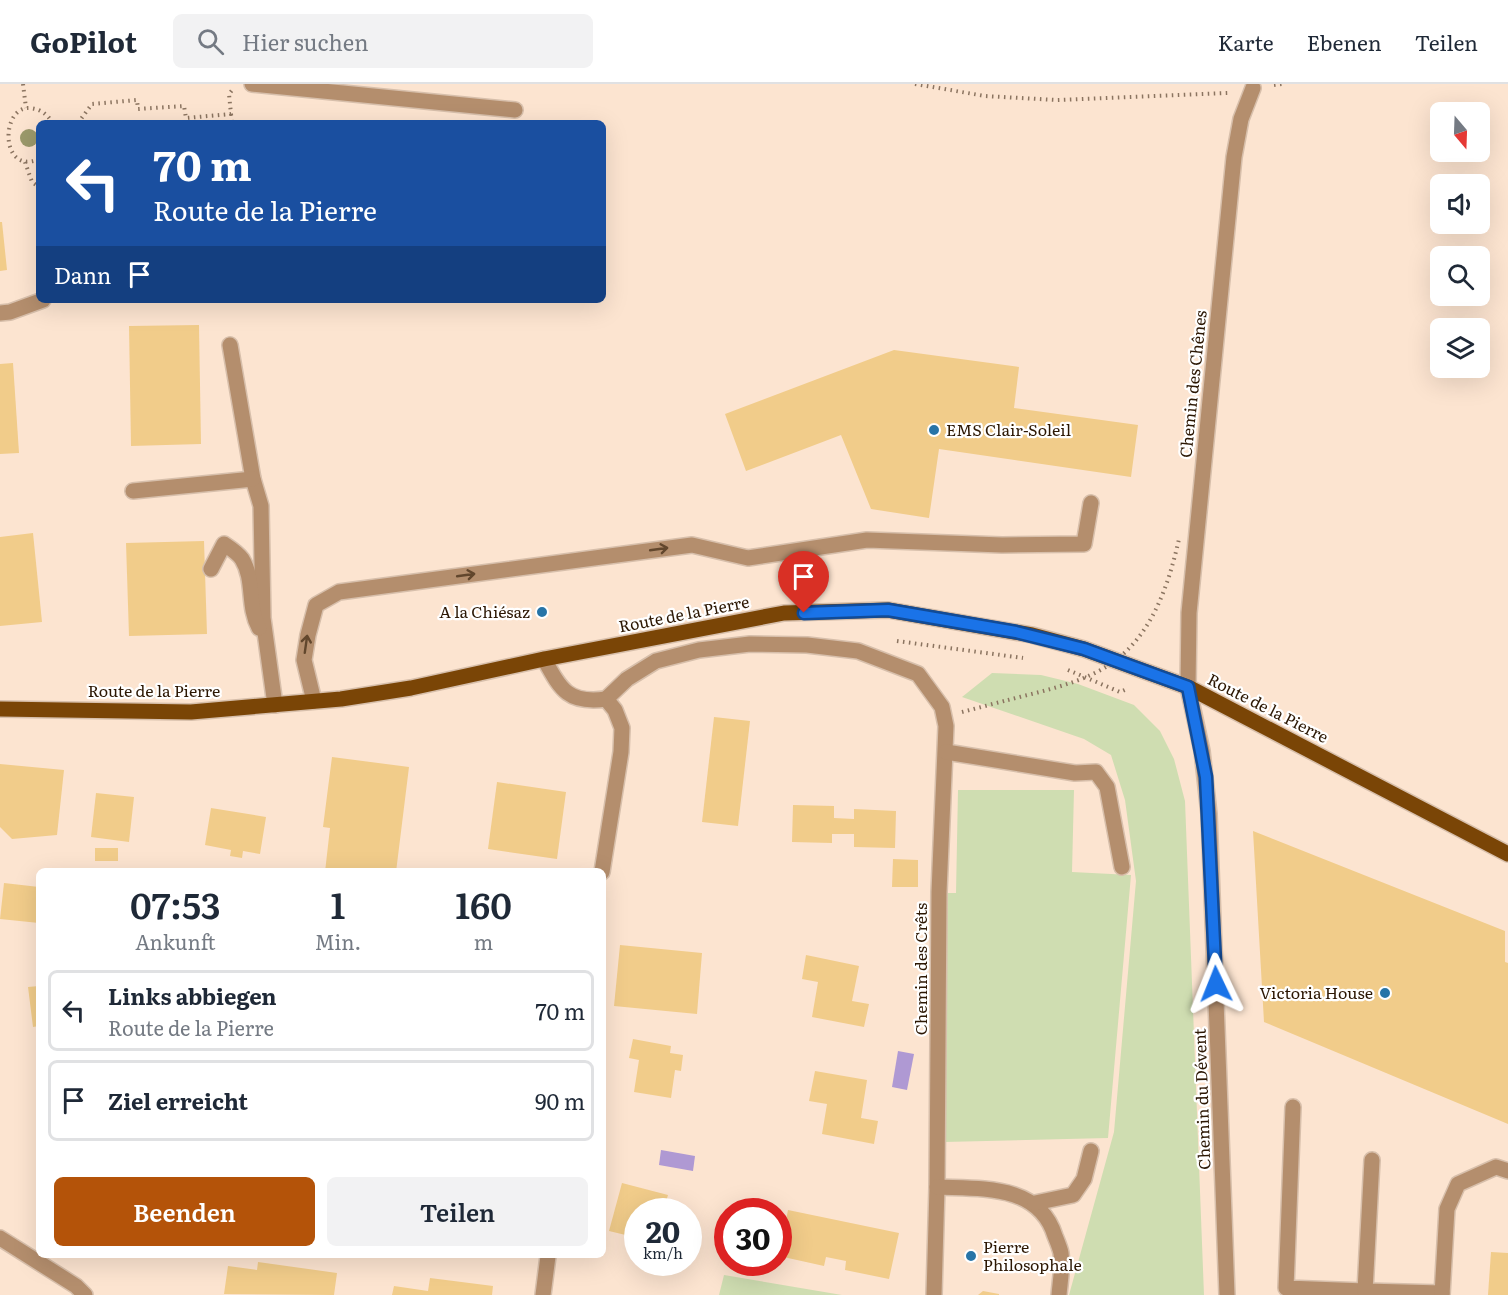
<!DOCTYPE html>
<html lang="de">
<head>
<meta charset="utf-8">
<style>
	:root { --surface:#fff; --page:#f2f2f3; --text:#1f2937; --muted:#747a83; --line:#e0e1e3; --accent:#b45309 }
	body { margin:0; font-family:Literata,serif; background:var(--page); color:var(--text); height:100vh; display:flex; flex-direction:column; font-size:22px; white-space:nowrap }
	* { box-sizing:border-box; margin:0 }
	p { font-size:20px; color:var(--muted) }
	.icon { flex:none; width:33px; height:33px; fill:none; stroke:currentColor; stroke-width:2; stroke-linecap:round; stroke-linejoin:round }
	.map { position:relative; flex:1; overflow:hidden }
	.panel { position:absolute; left:36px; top:784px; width:570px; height:390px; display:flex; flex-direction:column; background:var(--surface); border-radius:9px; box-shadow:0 6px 24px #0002 }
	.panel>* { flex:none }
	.banner { position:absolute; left:36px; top:36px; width:570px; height:183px; border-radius:9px; box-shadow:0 6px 24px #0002; background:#1a4fa0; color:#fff; overflow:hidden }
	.needle { width:39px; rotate:161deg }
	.controls { position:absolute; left:1430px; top:18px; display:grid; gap:12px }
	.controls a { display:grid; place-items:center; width:60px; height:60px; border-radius:9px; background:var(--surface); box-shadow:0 6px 24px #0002; font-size:30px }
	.speed { position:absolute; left:624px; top:1114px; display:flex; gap:12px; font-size:30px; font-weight:700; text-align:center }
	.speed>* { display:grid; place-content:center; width:78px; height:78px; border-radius:50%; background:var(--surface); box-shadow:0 6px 24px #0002; line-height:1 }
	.speed small { font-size:15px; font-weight:400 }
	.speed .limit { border:9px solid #d22; background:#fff; color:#111 }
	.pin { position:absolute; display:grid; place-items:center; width:51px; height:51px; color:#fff; margin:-62px -26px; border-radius:50% 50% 50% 0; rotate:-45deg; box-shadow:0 0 6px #0007 }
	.pin .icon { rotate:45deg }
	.me { position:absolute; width:66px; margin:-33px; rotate:358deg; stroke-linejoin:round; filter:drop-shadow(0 0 4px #0008) }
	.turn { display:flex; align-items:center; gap:21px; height:126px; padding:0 18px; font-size:27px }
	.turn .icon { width:78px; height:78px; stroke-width:2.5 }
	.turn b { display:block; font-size:42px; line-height:51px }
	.then { display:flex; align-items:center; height:57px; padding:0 18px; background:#0003; gap:12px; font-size:22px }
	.eta { display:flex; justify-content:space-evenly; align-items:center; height:102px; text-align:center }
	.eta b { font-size:36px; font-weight:600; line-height:42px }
	.primary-button { display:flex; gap:12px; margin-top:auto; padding:12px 18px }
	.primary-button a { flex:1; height:69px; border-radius:9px; background:var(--accent); color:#fff; font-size:24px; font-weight:600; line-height:69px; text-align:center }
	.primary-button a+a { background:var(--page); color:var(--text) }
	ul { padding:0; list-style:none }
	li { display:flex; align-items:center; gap:18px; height:81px; margin:0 12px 9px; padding:0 6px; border:3px solid var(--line); border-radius:9px }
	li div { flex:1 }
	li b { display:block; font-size:22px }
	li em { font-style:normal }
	header { display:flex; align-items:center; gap:36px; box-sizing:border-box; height:84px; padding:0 30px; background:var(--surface); border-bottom:2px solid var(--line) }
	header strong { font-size:28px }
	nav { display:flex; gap:33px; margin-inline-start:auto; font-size:21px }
	.search { width:420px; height:54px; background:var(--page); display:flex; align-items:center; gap:15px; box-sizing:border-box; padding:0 21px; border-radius:9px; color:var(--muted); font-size:22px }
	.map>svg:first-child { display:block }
</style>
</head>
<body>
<header>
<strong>GoPilot</strong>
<div class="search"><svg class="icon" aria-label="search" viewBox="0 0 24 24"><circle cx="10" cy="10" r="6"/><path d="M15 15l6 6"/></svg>Hier suchen</div>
<nav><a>Karte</a><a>Ebenen</a><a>Teilen</a></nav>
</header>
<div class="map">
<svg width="1508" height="1211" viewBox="0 0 1508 1211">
	<rect width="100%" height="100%" fill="#fce4d0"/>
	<g fill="#cfddb1">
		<polygon points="992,589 1041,591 1078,600 1134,621 1160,647 1174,675 1185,717 1204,1211 1069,1211 1114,1048 1136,797 1125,716 1111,671 1084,655 962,613"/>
		<polygon points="958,706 1074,706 1072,788 1131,791 1108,1054 944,1058 944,809 956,809"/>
		<polygon points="724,1191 842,1211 719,1211"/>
	</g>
	<g fill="#af99d3">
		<polygon points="898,967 914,970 907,1006 892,1003"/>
		<polygon points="661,1066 695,1072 693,1087 659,1081"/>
	</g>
	<g fill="#f1cc8a">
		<polygon points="0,138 2,138 7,186 0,187"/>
		<polygon points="199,241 201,360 131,362 129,242"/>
		<polygon points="894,266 1019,283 1014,324 1138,341 1131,393 939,365 929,434 871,425 841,351 746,387 725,330"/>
		<polygon points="13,279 19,369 0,370 0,280"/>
		<polygon points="33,449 42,538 0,542 0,453"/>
		<polygon points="204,457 207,550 129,552 126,459"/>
		<polygon points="714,633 750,637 738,742 702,738"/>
		<polygon points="332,673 409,683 396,788 325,788 330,744 323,743"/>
		<polygon points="0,680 64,686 57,751 12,755 0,743"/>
		<polygon points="497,698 566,708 557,775 488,765"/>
		<polygon points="96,709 134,713 129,758 91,753"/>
		<polygon points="793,721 834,722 834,734 854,735 854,725 896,727 895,764 854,763 854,750 832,750 832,759 792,758"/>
		<polygon points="211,724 266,733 260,770 243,767 242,774 230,772 231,766 205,761"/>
		<polygon points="1253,747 1505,847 1505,878 1508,879 1508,1040 1264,938"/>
		<rect x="95" y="764" width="23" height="13"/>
		<polygon points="893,775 918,776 918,803 892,803"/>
		<polygon points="4,799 39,803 39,839 0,835"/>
		<polygon points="620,861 702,869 697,930 614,922"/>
		<polygon points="806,871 859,882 852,917 869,920 864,943 812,933 818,898 802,895"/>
		<polygon points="39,902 39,942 33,943 28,903"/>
		<polygon points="633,955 671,962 670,969 683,971 681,987 675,986 671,1014 634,1008 639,976 629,974"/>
		<polygon points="815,987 867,996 861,1034 878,1037 874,1060 822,1050 827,1020 809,1017"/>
		<polygon points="622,1099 668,1111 663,1128 638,1128 638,1154 609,1147"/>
		<polygon points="788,1126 899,1149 889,1195 845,1186 846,1177 826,1173 824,1182 779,1172"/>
		<polygon points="1491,1168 1508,1169 1508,1211 1488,1211"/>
		<polygon points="258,1178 337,1189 334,1211 224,1210 228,1182 257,1186"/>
		<polygon points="430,1194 493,1202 492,1211 392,1211 394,1202 428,1207"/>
		<polygon points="983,1207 999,1210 999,1211 978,1211"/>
	</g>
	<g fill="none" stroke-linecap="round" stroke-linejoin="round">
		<defs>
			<g id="minor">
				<polyline points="252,0 515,26"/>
				<polyline points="0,229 10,228 43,216"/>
				<polyline points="230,261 253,395 261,422 263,534 275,621"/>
				<polyline points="133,407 253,395"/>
				<path d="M211,485L224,460C230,464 238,469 242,475C255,496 247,522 259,544"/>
				<path d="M544,575C561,606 568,620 606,615L615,626L622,644L621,668L602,788"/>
				<polyline points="606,615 627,595 656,577 699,566 750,560 807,561 858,567 918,590 942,623 946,642 939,808 937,1103 934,1211"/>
				<polyline points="314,617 304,576 308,551 316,521 339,508 692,461 748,474 867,456 1002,461 1084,460 1091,419"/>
				<polyline points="946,668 1075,689 1096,688 1107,703 1122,783"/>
				<polyline points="1293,1023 1286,1204 1365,1207"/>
				<polyline points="1372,1076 1365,1207 1442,1209"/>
				<path d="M937,1103C982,1105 1039,1100 1055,1152C1057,1157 1060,1164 1061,1169C1063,1183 1060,1198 1059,1211"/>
				<polyline points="1035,1119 1073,1111 1084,1095 1091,1067"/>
				<polyline points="0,1154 76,1202 85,1211"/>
				<polyline points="543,1211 548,1172"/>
				<polyline points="1227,1211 1209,730 1202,667 1188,603 1189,529 1234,73 1241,35 1253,4"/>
				<polyline points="1442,1211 1447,1125 1458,1100 1496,1083 1508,1087"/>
			</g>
			<polyline id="major" points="0,625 191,628 341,615 411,604 544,575 784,529 888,526 1032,551 1084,565 1188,603 1508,770"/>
		</defs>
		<use href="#minor" stroke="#d7bfab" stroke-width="18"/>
		<use href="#major" stroke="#d7bfab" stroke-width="18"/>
		<g stroke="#8b7460" stroke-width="4" stroke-dasharray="1.5 4.5" stroke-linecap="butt">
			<polyline points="23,0 26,24"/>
			<polyline points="915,0 985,12 1057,16 1228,9"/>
			<polyline points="1274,1 1282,0"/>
			<polyline points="231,30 232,39"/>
			<polyline points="78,39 92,20 137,16 138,25 184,22 186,34 231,30 229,10 233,5"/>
			<path d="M39,75C0,92 0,22 30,24C40,25 48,30 52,39"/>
			<polyline points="25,78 32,98 39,103"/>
			<polyline points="897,557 1023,574"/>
			<polyline points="1068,586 1120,608 1127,605"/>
			<polyline points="962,628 1008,616"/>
		</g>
		<use href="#minor" stroke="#b48e6d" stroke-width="15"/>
		<use href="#major" stroke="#7a4506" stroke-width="15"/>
		<path stroke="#8b7460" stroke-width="4" stroke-dasharray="1.5 4.5" stroke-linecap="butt" d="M1008,616C1038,608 1069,602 1097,588C1148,562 1167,508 1179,455"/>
	</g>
	<circle fill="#9b996b" cx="29" cy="54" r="9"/>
	<defs><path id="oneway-shaft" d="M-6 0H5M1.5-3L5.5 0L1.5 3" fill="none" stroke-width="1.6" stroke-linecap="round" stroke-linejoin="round" transform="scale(1.5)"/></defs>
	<g stroke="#62472d">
		<use href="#oneway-shaft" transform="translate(659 465) rotate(-8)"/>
		<use href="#oneway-shaft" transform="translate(466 491) rotate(-8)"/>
		<use href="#oneway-shaft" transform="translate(306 560) rotate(-82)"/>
	</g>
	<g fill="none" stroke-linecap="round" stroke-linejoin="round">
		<defs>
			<polyline id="route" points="804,529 888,526 1016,548 1084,565 1188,603 1206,693 1216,900"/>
		</defs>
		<use href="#route" stroke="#114b97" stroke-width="15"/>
		<use href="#route" stroke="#1a73e8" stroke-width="10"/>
	</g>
	<g fill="#2774a7" stroke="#fff" stroke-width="2">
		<circle cx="934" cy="346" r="6"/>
		<circle cx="542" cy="528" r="6"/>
		<circle cx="1385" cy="909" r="6"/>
		<circle cx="971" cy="1172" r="6"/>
	</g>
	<g text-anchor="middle" stroke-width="4.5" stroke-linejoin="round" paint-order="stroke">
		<g font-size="16" fill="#2c1703" stroke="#fff">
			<text transform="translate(1193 300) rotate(-84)" y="6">Chemin des Chênes</text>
			<text transform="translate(684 530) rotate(-11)" y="6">Route de la Pierre</text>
			<text x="154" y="613">Route de la Pierre</text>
			<text transform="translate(1268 624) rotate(27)" y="6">Route de la Pierre</text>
			<text transform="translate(921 885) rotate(-90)" y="6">Chemin des Crêts</text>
			<text transform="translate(1202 1015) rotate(-92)" y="6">Chemin du Dévent</text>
		</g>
		<g font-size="16" fill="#2c1703" stroke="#fff" text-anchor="start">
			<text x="946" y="352">EMS Clair-Soleil</text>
			<text x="530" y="534" text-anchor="end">A la Chiésaz</text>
			<text x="1373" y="915" text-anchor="end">Victoria House</text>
			<text x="983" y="1169">Pierre<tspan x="983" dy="18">Philosophale</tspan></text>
		</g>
	</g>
</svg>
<div class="controls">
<a><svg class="needle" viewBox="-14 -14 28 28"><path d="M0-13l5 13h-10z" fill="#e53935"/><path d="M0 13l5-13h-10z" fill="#747a83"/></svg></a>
<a><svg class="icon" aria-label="sound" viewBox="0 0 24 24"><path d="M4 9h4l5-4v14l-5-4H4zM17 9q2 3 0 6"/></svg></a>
<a><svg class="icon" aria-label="search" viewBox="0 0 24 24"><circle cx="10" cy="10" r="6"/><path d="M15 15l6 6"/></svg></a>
<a><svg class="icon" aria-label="layers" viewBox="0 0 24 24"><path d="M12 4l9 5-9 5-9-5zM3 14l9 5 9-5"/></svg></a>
</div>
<div class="speed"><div>20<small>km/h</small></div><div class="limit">30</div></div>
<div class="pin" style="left:804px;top:529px;background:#d93025"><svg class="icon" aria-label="arrive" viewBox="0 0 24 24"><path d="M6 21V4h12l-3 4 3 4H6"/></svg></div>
<svg class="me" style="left:1216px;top:900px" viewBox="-20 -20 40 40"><path d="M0-17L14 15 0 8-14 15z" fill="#1a73e8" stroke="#fff" stroke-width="4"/></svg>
<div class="banner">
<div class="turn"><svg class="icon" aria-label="left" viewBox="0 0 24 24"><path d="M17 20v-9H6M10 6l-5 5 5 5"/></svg><div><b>70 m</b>Route de la Pierre</div></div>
<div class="then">Dann<svg class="icon" aria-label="arrive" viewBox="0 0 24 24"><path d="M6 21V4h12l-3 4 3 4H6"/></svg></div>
</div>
<section class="panel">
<div class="eta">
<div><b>07:53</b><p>Ankunft</p></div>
<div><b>1</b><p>Min.</p></div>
<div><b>160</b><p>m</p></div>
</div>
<ul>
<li><svg class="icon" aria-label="left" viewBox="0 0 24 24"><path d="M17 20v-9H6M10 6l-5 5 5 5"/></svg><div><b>Links abbiegen</b><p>Route de la Pierre</p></div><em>70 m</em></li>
<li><svg class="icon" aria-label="arrive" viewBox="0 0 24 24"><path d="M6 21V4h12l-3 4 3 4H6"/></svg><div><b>Ziel erreicht</b></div><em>90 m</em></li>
</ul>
<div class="primary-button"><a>Beenden</a><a>Teilen</a></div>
</section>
</div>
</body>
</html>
